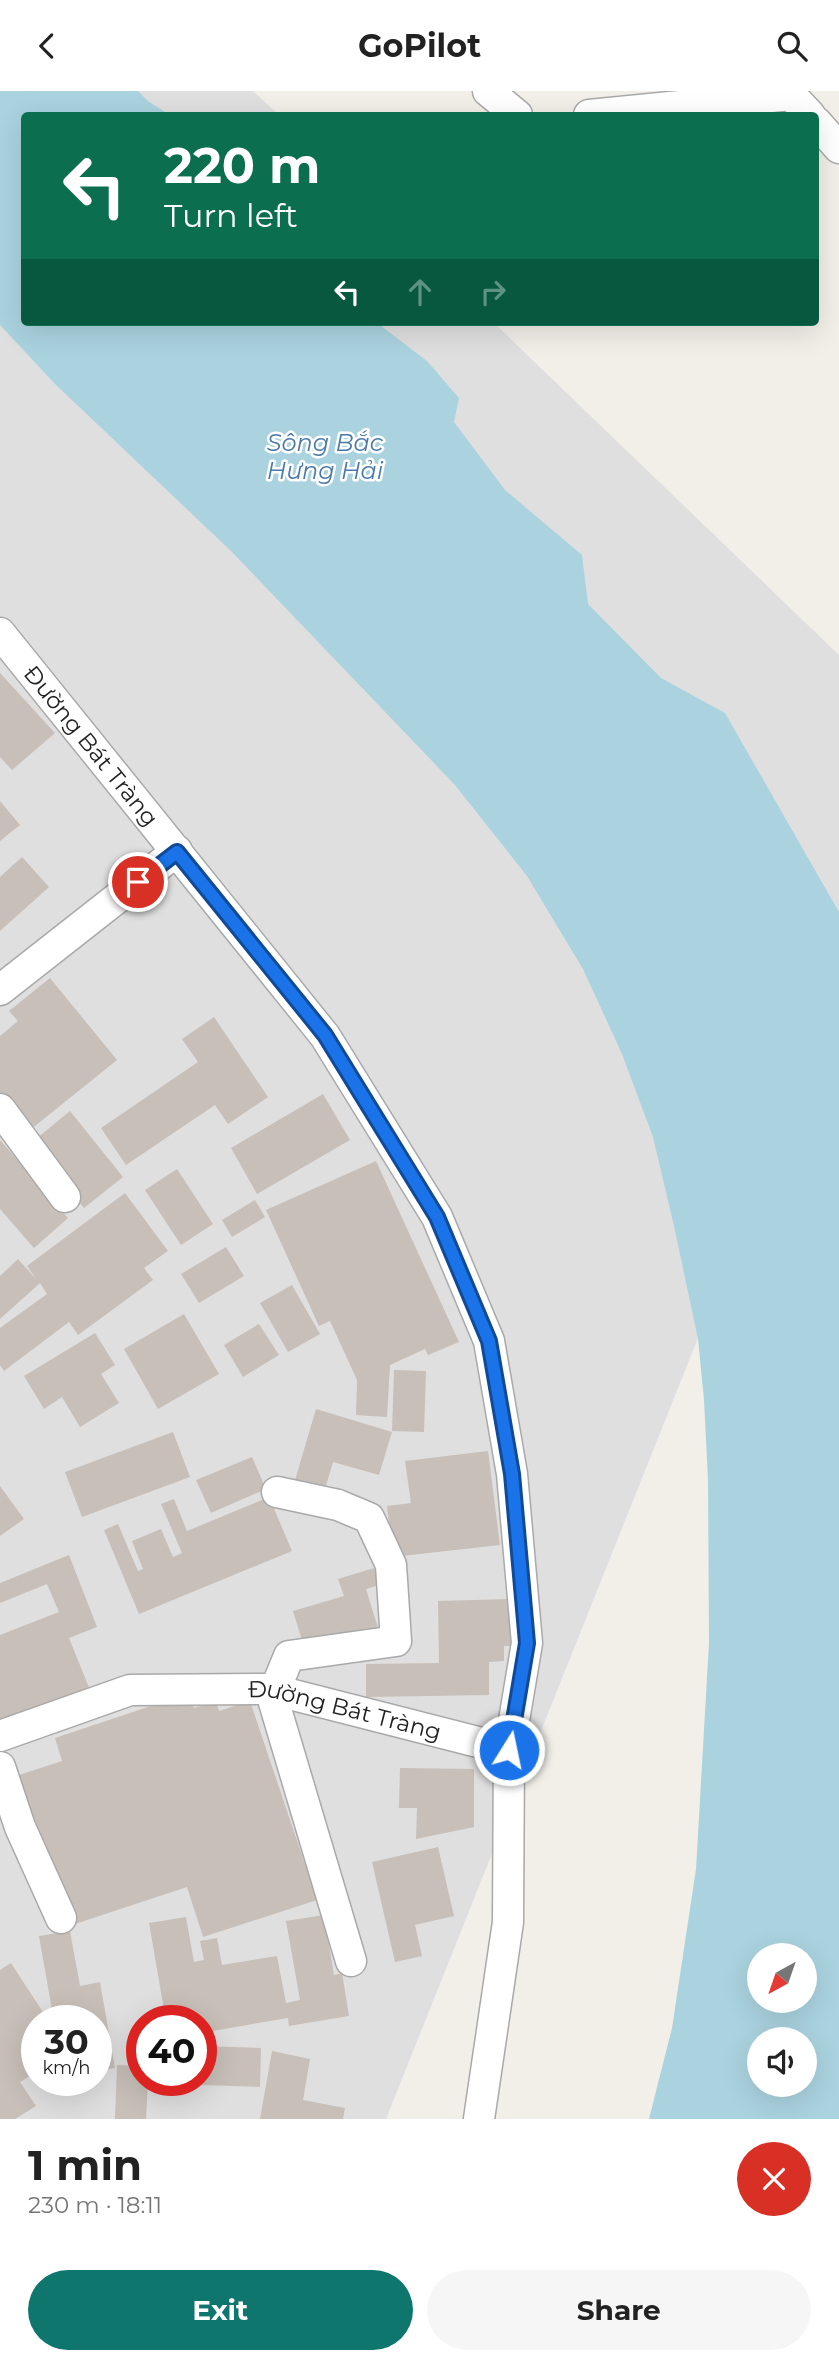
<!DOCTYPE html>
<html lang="en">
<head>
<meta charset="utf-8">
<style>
	:root { --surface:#fff; --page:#f6f6f6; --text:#222; --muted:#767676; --accent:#0f766e }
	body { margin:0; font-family:Montserrat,sans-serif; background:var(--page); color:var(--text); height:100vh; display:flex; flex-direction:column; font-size:26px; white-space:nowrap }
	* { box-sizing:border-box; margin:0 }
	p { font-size:23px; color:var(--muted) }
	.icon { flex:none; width:38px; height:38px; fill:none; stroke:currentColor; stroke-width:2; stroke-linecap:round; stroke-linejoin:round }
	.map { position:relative; height:2028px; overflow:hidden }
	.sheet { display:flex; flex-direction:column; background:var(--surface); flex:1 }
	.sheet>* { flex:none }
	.hud { position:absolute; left:21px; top:21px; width:798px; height:214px; border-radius:7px; box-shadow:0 7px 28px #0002; background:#0b6e4f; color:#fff; overflow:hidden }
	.needle { width:46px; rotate:220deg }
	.fabs { position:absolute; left:747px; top:1852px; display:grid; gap:14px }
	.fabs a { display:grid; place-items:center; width:70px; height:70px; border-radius:50%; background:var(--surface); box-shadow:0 7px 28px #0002; font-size:35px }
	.speed { position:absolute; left:21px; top:1914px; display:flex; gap:14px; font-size:35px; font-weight:700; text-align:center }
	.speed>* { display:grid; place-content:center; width:91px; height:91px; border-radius:50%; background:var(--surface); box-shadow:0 7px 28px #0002; line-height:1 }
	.speed small { font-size:18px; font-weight:400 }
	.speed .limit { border:10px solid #d22; background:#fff; color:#111 }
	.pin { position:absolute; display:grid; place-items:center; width:60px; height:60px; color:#fff; margin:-30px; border:4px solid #fff; border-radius:50%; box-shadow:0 2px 7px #0007 }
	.me { position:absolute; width:77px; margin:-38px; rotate:10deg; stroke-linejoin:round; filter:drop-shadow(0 0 5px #0008) }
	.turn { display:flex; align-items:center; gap:24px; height:147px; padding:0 28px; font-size:32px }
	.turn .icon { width:91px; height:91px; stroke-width:2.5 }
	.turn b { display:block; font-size:49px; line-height:60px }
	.lanes { display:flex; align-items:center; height:66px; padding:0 28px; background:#0003; justify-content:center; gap:35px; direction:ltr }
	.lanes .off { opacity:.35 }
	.round { display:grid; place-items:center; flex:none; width:74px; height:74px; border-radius:37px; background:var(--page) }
	.headline { display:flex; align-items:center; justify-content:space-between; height:119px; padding:0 28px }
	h1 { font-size:42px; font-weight:700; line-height:52px }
	.action { display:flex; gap:14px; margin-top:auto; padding:14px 28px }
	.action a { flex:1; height:80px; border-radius:42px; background:var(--accent); color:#fff; font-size:28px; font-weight:700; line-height:80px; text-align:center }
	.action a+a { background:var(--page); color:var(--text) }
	header { display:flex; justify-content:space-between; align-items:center; height:91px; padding:0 28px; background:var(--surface); font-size:32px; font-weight:700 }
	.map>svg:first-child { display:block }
</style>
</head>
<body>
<header><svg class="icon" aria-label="back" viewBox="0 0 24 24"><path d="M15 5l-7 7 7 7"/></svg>GoPilot<svg class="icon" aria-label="search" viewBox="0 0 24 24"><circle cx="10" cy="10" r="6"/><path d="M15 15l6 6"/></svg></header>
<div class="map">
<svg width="839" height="2028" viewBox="0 0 839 2028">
	<rect width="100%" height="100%" fill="#f2efe9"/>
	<path fill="#e0dfdf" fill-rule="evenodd" d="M0,0H253L279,24H24V231H493L839,564V894L386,2028H0ZM37,1930H96V1990H37ZM142,1930H201V1990H142Z"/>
	<path fill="#aad3df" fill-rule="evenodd" d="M0,0H138L149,11L170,24H24V231H376L427,270L459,307L454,331L505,399L582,464L588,513L661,587L725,622L839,821V2028H649L672,1937L696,1778L709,1552L708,1388L704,1309L698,1248L674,1135L653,1046L622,963L583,878L527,785L455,694L232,461L55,293L0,234ZM760,1864H805V1909H760ZM760,1948H805V1993H760Z"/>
	<g fill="#c7bfb8">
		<polygon points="0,582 55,642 12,679 0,666"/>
		<polygon points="0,710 20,734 0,750"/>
		<polygon points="22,766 49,796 0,840 0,786"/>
		<polygon points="50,887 117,969 25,1043 0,1012 0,945 18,930 9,920"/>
		<polygon points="214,926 268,1006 228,1033 215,1014 126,1074 101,1037 198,971 182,948"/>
		<polygon points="323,1003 350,1049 257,1103 231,1057"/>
		<polygon points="70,1020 123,1086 84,1117 31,1052"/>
		<polygon points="0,1049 68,1127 34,1157 0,1118"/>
		<polygon points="376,1070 459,1251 428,1264 425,1258 390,1274 387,1326 356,1324 357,1289 330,1230 319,1235 266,1119"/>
		<polygon points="177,1078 213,1133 181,1154 145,1099"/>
		<polygon points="125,1102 168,1160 144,1177 153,1189 78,1244 69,1231 4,1280 0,1274 0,1237 47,1203 40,1192 0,1228 0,1185 18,1168 37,1189 27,1175"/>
		<polygon points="255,1109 265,1126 232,1146 222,1129"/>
		<polygon points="226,1156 244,1185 199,1212 181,1183"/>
		<polygon points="292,1194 320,1243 288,1261 260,1212"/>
		<polygon points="184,1223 219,1283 158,1318 124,1258"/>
		<polygon points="259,1233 279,1264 243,1286 224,1254"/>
		<polygon points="95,1242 115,1274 101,1283 119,1312 80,1336 62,1306 44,1318 24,1285"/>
		<polygon points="394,1279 426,1280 424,1341 392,1340"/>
		<polygon points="316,1318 392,1341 379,1384 333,1371 323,1405 293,1396"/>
		<polygon points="173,1341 190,1386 82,1426 65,1381"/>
		<polygon points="488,1360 500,1454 393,1466 387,1415 411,1412 405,1370"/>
		<polygon points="252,1366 266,1398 211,1422 196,1389"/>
		<polygon points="0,1395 24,1428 0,1445"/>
		<polygon points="269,1406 292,1460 139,1523 104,1439 118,1433 138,1480 143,1478 132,1450 161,1438 173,1466 182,1462 161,1413 174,1408 187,1440"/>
		<polygon points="69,1464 97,1536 69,1547 92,1604 50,1621 46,1612 24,1620 27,1630 0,1641 0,1544 59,1521 47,1493 0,1512 0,1492"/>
		<polygon points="374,1477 380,1494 366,1498 378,1537 305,1559 293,1520 344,1505 338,1488"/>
		<polygon points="512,1508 513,1555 504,1555 504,1570 489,1571 489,1604 366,1606 366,1573 439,1572 438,1510"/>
		<polygon points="190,1602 194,1617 216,1610 219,1620 250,1610 317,1809 203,1846 187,1796 69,1835 19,1684 62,1670 55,1647"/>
		<polygon points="400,1677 474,1678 474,1736 416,1748 417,1717 399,1717"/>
		<polygon points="438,1756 454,1825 415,1834 422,1865 395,1871 372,1771"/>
		<polygon points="324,1824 334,1884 342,1882 349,1925 289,1935 288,1927 201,1942 201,1930 166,1930 149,1832 186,1826 194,1871 204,1869 200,1850 217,1847 222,1874 277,1865 286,1912 300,1909 286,1830"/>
		<polygon points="70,1840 80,1895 100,1891 115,1977 96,1980 96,1930 54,1930 39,1845"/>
		<polygon points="11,1872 48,1929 37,1930 37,1936 31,1940 37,1948 37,1981 20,1991 36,2015 15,2028 0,2028 0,1879"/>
		<polygon points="201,1955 261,1957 260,1996 168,1993 168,1990 201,1990"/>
		<polygon points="272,1960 310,1968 303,2009 345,2017 343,2028 260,2028"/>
		<polygon points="117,1974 142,1975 142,1990 148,1990 146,2028 115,2028"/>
	</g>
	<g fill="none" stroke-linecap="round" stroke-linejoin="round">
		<defs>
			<g id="minor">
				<polyline points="488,0 517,24"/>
				<polyline points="589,24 791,4 810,24"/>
				<polyline points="816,31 839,57"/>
				<path id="s1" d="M0,542L325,945L437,1126L489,1250L512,1383L527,1552L509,1659L508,1831L479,2028"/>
				<polyline points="0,899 177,760"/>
				<polyline points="0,1018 65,1106"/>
				<polyline points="270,1598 351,1870"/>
				<polyline points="275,1599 289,1565 396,1550 391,1474 369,1427 338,1414 277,1401"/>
				<path id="s2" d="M0,1645L130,1599L270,1598L509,1659"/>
				<polyline points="0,1676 20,1736 61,1827"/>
			</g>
		</defs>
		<use href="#minor" stroke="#a9a9a9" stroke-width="33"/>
		<use href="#minor" stroke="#fff" stroke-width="30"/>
	</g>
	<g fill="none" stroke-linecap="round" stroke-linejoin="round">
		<defs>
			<polyline id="route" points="138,791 177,761 325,944 437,1126 489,1250 512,1383 527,1552 509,1659"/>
		</defs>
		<use href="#route" stroke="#114b97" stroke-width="18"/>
		<use href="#route" stroke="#1a73e8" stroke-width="12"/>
	</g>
	<g text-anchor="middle" stroke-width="5" stroke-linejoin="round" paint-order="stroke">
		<g font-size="23" fill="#222" stroke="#fff">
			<text dy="8" stroke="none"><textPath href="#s1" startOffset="145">Đường Bát Tràng</textPath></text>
			<text dy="8" stroke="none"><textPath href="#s2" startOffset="355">Đường Bát Tràng</textPath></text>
		</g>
		<g font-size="24" font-style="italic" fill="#4a7aab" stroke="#fff">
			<text x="325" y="360">Sông Bắc<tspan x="325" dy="28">Hưng Hải</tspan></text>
		</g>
	</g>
</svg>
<div class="fabs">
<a><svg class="needle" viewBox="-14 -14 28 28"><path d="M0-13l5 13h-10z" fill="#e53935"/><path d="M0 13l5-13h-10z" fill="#767676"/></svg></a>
<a><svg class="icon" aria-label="sound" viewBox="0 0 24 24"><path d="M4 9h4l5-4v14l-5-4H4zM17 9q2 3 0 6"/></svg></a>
</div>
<div class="speed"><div>30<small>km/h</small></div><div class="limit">40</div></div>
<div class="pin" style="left:138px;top:791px;background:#d93025"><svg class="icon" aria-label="arrive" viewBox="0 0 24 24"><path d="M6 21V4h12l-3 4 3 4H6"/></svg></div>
<svg class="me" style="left:509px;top:1659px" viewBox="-20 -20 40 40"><circle r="17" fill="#1a73e8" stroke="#fff" stroke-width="3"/><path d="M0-11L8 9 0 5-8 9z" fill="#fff"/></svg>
<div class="hud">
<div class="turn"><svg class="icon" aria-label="left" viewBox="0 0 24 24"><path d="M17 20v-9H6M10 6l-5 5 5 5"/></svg><div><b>220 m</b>Turn left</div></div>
<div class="lanes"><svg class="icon" aria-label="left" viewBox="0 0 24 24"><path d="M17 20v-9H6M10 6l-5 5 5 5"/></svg><svg class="icon off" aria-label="ahead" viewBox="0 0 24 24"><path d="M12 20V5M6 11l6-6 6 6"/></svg><svg class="icon off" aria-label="right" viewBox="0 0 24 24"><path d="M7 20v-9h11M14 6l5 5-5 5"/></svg></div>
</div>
</div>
<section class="sheet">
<div class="headline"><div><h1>1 min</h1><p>230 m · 18:11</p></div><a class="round" style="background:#d93025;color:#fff"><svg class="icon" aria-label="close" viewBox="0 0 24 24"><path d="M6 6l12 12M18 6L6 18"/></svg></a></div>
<div class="action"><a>Exit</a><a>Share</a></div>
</section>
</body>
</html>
